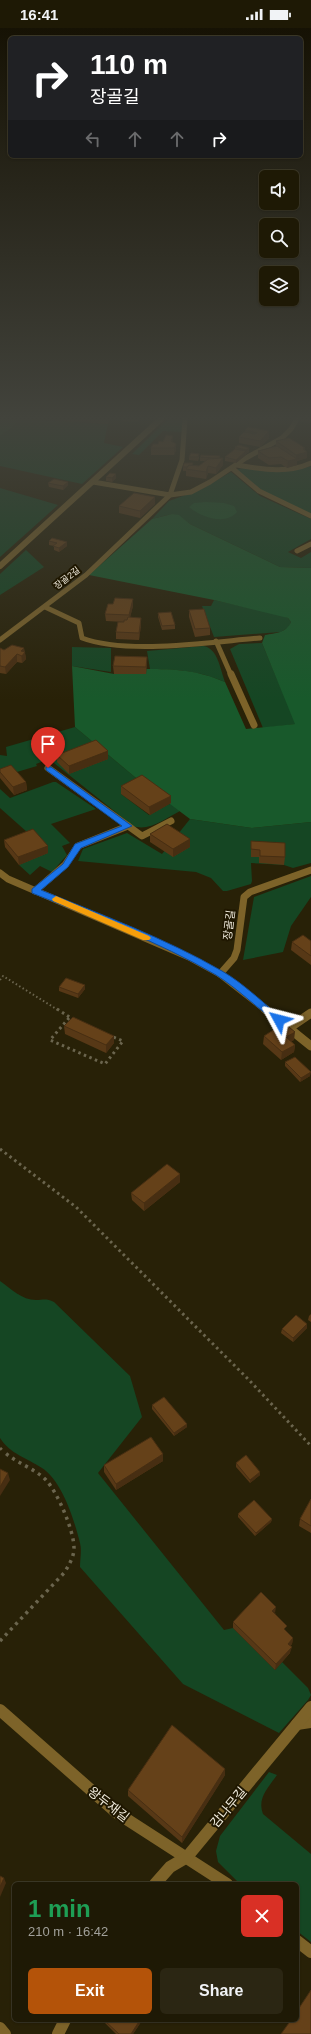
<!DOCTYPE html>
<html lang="en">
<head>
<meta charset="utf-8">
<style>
	:root { --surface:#1e1905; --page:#2b2613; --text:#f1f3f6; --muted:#a1a09a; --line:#3c3827; --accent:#b45309 }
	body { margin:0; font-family:Helvetica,"Noto Sans KR",sans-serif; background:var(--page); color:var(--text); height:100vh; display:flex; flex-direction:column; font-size:15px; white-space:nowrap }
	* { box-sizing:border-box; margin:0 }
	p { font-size:13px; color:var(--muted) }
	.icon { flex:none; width:22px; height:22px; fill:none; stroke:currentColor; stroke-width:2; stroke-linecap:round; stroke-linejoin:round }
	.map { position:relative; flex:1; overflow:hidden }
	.side { position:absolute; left:12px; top:1854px; width:287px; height:140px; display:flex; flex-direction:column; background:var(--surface); border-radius:6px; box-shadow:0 1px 3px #0004,0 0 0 1px var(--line) }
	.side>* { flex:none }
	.banner { position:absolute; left:8px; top:8px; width:295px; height:122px; border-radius:6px; box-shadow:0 1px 3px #0004,0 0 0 1px var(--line); background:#202124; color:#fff; overflow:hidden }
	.buttons { position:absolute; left:259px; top:142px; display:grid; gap:8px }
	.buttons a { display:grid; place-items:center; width:40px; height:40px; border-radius:6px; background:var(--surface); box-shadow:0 1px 3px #0004,0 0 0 1px var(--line); font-size:20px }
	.pin { position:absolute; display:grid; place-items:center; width:34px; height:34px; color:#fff; margin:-41px -17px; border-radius:50% 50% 50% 0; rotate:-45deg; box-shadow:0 0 4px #0007 }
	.pin .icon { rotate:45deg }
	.me { position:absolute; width:44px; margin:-22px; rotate:308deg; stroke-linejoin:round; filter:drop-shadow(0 0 3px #0008) }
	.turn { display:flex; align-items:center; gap:14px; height:84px; padding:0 16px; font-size:18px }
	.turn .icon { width:52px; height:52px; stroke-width:2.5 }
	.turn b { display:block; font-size:28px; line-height:34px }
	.lanes { display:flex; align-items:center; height:38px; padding:0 16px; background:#0003; justify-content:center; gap:20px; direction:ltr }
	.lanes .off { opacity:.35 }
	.round { display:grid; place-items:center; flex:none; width:42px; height:42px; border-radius:6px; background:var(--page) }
	.overview { display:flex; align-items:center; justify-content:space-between; height:68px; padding:0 16px }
	h1 { font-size:24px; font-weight:600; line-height:30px; color:#1e9e55 }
	.button { display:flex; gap:8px; margin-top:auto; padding:8px 16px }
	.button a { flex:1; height:46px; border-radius:6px; background:var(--accent); color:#fff; font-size:16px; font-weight:600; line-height:46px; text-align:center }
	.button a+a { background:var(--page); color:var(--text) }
	.status { display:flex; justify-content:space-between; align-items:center; height:28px; padding:0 20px; background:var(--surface); direction:ltr }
	.status svg { height:11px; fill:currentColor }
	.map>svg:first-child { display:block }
</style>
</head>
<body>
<div class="status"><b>16:41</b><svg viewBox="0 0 49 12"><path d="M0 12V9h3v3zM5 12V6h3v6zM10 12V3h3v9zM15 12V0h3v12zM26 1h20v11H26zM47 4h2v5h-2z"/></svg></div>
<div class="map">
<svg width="311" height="2006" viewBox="0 0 311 2006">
	<rect width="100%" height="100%" fill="#282107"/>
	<g fill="#154623">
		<polygon points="18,391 108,396 104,415 123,419 82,456 0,438 0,408 13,399"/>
		<polygon points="168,391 183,391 182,404 163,403 139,427 132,426"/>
		<polygon points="311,438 311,486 258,462 235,442 243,440 291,443"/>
		<path d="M231,444L260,468L311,491V511L288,524L301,530L311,524V540L280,539L190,496C174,483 172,486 152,491L169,473L202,461Z"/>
		<polygon points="0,460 58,477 0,529"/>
		<polygon points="26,522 44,539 0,567 0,546"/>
		<polygon points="214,572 281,587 288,590 291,594 289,599 281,604 214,609 202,578 211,578"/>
		<polygon points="262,615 296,696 263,700 230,621 239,616"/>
		<path d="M203,618C218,620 220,641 225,654C199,643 178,641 150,641L147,623Z"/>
		<polygon points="72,619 111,620 111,644 72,638"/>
		<path d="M75,699L142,755L121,766L149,787L171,775L180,783C166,790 149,804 133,798L49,731L36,736L37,738L0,749V727L7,728L6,719Z"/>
		<polygon points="53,754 56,754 96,781 51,796 70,815 62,818 67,827 52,844 40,838 30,847 19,837 27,804 0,780 0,761 10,770"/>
		<polygon points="190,791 252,800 311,794 311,835 293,840 284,837 251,835 252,853 251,856 227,863 223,863 211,850 196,844 78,833 83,821 127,805 162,826"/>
		<polygon points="311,848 311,869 291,898 283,924 243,932 254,869"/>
		<path d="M0,1253C11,1261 22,1272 36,1272C43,1272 46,1270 54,1274L130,1348L142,1389L98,1445L224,1602L233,1600L275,1642L282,1634L308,1660L311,1667L308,1672L279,1705L183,1656L80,1539C80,1531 82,1522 80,1515C74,1491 62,1453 42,1440C27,1430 10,1426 0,1410Z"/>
		<path d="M269,1744L277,1747C268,1760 257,1770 263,1786L311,1826V1914L297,1903V1856H240L218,1834L216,1823L220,1808Z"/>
	</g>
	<g fill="#18592b">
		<polygon points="0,391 18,391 13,399 0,408"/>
		<path d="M206,474L224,475L234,478L237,484C225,498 201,489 189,479L194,475Z"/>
		<path d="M172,486L179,487L190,496L280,539L311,540V794L252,800L190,791L142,755L75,699L72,638L114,646H145L146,641C176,641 197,642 225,654L246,701L295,696L262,615L265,607C276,605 286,605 291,594L288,590L214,572L89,547L152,491Z"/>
	</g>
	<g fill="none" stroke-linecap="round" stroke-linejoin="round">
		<polyline stroke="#6b654e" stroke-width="2" stroke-dasharray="1.5 2.5" stroke-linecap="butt" points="0,952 3,948 58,982"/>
		<g stroke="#6b654e" stroke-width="3" stroke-dasharray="2.5 3.5" stroke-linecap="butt">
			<polyline points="57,981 74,992"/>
			<polyline points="69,990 50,1012 105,1036 123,1013 111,1008"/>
			<polyline points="0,1121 76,1179 249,1352 311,1418"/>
			<polyline points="0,1420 4,1424"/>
		</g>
		<path stroke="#6b654e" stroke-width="3.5" stroke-dasharray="3 4.5" stroke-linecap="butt" d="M0,1613L64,1545C69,1537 74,1529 74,1520C74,1503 58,1465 46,1452C34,1440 16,1435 3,1423"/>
		<g stroke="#7d6329" stroke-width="5">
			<path d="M236,437C262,441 287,446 311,435"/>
			<polyline points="232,440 259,463 311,488"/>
			<polyline points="93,454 170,467 182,432 185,391"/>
			<polyline points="297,523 311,516"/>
			<path d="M45,579L79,595L82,610C127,627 211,614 260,610"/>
			<polyline points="0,612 86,547 170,467 191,464 210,454 246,430 282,410 291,401 297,391"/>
			<polyline points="216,613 231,647"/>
		</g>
		<g stroke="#7d6329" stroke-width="7">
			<polyline points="231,646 254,697"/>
			<polyline points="48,740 142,808 171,793"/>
			<polyline points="0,845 8,851 189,929 220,946 266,982"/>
			<polyline points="35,863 65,837 78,818 128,798"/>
			<polyline points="220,946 234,930 237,922 244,869 250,864 311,842"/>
		</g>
		<g stroke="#7d6329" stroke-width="9">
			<polyline points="265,981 311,1018"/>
			<polyline points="289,1000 311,985"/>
		</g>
		<g stroke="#7d6329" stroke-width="12">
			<polyline points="0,1682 117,1785 227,1856"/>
			<polyline points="297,1696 311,1694"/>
			<polyline points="155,1856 170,1839 187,1829 311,1679"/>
			<polyline points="297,1913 311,1924"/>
			<polyline points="0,2000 5,2006"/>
			<polyline points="58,2006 65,1992"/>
		</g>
		<polyline stroke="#7d6329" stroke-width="6" points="0,538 161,391"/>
	</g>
	<g fill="#573816">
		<polygon points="38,391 121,391 121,392 110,391 108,396"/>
		<polygon points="122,391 140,391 139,394 122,393"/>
		<polygon points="300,391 311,391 311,395 300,394"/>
		<polygon points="248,399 269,410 260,419 239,415 239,409 245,404 245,402"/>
		<polygon points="276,413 307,430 297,433 297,437 287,440 281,436 269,437 258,430 258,423 276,418"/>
		<polygon points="173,414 176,416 176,422 174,427 151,427 151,420 158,416"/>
		<polygon points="239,417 249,424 246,426 246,427 236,435 225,433 225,429 235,421 235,419"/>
		<polygon points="199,426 199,430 198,433 189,432 189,429"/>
		<polygon points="200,429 219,430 223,437 216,446 208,445 206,451 186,448 186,443 183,443 183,439 193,437 199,438 205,433 200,433"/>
		<polygon points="106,449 116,450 112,454 106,453"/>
		<polygon points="48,455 68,457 63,462 49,459"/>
		<polygon points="155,476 140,490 119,485 119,478"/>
		<polygon points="49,513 67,518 59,524 54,522 54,518 49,517"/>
		<polygon points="133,578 130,589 141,597 139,612 116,611 116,604 124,594 106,593 105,586"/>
		<polygon points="189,582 210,600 210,607 195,609 189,589"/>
		<polygon points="158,585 175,597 175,601 162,602 158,589"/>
		<polygon points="0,620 4,622 24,620 26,631 22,635 17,634 6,646 0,645"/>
		<polygon points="147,629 146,646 114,646 113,638"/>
		<polygon points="57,727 108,731 69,746 57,734"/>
		<polygon points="0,741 26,754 27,762 14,767 0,750"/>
		<polygon points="121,758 171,768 171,775 150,787 121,766"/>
		<polygon points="150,806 190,819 173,829 150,814"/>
		<polygon points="4,812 48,825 19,837 5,819"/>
		<polygon points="251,813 285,829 284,837 259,835 259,829 251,829"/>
		<polygon points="311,913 311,937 291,922 292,914"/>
		<polygon points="59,959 85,961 78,970 59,963"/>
		<polygon points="64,998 114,1015 106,1025 65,1006"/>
		<polygon points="264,1008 294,1012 291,1013 295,1017 294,1024 281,1032 263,1016"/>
		<polygon points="285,1034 310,1048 300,1054 285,1038"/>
		<polygon points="180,1146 180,1154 144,1183 132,1172 131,1165"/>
		<polygon points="311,1286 311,1294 308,1292 309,1288"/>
		<polygon points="307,1300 293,1314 281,1305 282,1301"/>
		<polygon points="152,1377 187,1396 187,1399 174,1408 152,1381"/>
		<polygon points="163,1426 163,1433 116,1462 104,1444 104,1437"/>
		<polygon points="236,1435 260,1444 260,1447 250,1455 236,1439"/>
		<polygon points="311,1471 311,1505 299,1498 300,1491"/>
		<polygon points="238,1486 272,1491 271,1494 255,1508 238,1489"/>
		<polygon points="275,1585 286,1603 293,1610 292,1616 290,1618 290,1625 275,1642 233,1600 233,1594"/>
		<polygon points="225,1747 182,1815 128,1768 128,1762"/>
		<polygon points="102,1992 141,1992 141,1994 133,2006 116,2006"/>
	</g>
	<g fill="#472e12">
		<polygon points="108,391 110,391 108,396"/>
		<polygon points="269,403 269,410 260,419 260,413"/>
		<polygon points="173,408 173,414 171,413"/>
		<polygon points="176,416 176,422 174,427 174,420"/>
		<polygon points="249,420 249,424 246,426 246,422"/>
		<polygon points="305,420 305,424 307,424 307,430 297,433 297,437 287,440 288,433 296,431 296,427 303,421"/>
		<polygon points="246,423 246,427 236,435 236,432"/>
		<polygon points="223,430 223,437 216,446 216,440"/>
		<polygon points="208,438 208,445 206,451 206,444"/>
		<polygon points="116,446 116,450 112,454 112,450"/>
		<polygon points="68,454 68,457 63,462 63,458"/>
		<polygon points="155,469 155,476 140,490 140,483"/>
		<polygon points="67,514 67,518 59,524 59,520"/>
		<polygon points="133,571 133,578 129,594 129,587"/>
		<polygon points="141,590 141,597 139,612 139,605"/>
		<polygon points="24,620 24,625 25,624 26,631 22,635 21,623"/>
		<polygon points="17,626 17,634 6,646 5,639"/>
		<polygon points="147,629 147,637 146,646 146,639"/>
		<polygon points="108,723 108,731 69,746 69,738"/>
		<polygon points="26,754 27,762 14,767 13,759"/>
		<polygon points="171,768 171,775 150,787 149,779"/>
		<polygon points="190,811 190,819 173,829 173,821"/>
		<polygon points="48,818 48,825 19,837 18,829"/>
		<polygon points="85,957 85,961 78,970 78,966"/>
		<polygon points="295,1004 294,1012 285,1017 286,1009"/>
		<polygon points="114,1008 114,1015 106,1025 106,1017"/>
		<polygon points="295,1017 294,1024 281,1032 282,1024"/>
		<polygon points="311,1044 310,1048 300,1054 301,1050"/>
		<polygon points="180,1146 180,1154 144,1183 144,1175"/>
		<polygon points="307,1296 307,1300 293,1314 293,1310"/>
		<polygon points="187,1396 187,1399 174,1408 174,1405"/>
		<polygon points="163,1426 163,1433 116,1462 116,1456"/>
		<polygon points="260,1444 260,1447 250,1455 250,1452"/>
		<polygon points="8,1445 10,1452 0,1468 0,1459"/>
		<polygon points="272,1491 271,1494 255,1508 256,1505"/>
		<polygon points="276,1579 275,1585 272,1583"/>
		<polygon points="293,1610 292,1616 287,1622 288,1616"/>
		<polygon points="292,1619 290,1625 275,1642 276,1636"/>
		<polygon points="225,1741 225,1747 182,1815 182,1809"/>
		<polygon points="4,1850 6,1855 0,1869 0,1859"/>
		<polygon points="140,1992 141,1992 141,1994 133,2006 131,2006"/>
	</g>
	<g fill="#654119" stroke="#472e12">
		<polygon points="248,399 269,403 260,413 239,409 244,404 255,406 257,405 245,402"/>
		<polygon points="166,407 173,408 171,413 176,416 174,420 151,420 153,416 158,416 159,413 163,414"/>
		<polygon points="289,410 305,420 303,421 307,424 296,427 276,413"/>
		<polygon points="239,417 249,420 246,422 235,419"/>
		<polygon points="277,418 297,431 288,433 281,429 269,430 258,423"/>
		<polygon points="235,421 246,423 236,432 225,429"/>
		<polygon points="191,425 199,426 198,429 189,429"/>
		<polygon points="201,427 220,428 219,430 212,430 200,429"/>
		<polygon points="223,430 216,440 208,438 206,444 186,441 189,437 199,438 208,431"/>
		<polygon points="184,435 193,435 192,437 189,437 187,439 183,439"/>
		<polygon points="110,445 116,446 112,450 106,449"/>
		<polygon points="54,451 68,454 63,458 48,455"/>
		<polygon points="134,465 155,469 140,483 119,478"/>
		<polygon points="52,510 67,514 59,520 53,518 57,515 49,513"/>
		<polygon points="115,570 133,571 129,587 105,586 108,576 113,576"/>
		<polygon points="204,581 210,600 195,601 189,582"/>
		<polygon points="171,584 175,597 162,598 158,585"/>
		<polygon points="128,589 141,590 139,605 116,604 118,594 124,594 124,592 127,592"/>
		<polygon points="12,617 24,620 21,623 25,624 22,628 17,626 5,639 0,638 0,620 4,622"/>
		<polygon points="115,628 147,629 146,639 113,638"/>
		<polygon points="96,712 108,723 69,738 57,727"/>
		<polygon points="11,737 26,754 13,759 0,744 0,741"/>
		<polygon points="142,747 171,768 149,779 121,758"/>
		<polygon points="167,796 190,811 173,821 150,806"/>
		<polygon points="33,801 48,818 18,829 4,812"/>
		<polygon points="251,813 285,815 285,829 260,828 260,822 251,821"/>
		<polygon points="303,907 311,913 311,928 292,914"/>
		<polygon points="66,950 85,957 78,966 59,959"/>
		<polygon points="73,989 114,1008 106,1017 64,998"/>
		<polygon points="284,995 295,1004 286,1009 295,1017 282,1024 264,1008"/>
		<polygon points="295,1029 311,1044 301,1050 285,1034"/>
		<polygon points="167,1136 180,1146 144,1175 131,1165"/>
		<polygon points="296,1287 307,1296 293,1310 282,1301"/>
		<polygon points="164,1369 187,1396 174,1405 152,1377"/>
		<polygon points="151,1409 163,1426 116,1456 104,1437"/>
		<polygon points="246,1427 260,1444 250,1452 236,1435"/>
		<polygon points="0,1441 8,1445 0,1459"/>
		<polygon points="311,1471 311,1498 300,1491"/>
		<polygon points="254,1472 272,1491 256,1505 238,1486"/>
		<polygon points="261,1564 276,1579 272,1583 287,1598 284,1601 293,1610 288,1616 292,1619 276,1636 233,1594"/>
		<polygon points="172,1697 225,1741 182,1809 128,1762"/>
		<polygon points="0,1848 4,1850 0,1859"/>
		<polygon points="311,1962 311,2006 281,2006 291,1992 297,1992 297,1983"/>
		<polygon points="104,1992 140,1992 131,2006 119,2006"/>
	</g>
	<linearGradient id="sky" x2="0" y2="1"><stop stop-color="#161204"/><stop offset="0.58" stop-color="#42433c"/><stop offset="1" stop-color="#42433c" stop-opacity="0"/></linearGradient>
	<rect width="311" height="672" fill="url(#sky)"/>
	<path fill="#1a73e8" stroke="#114b97" d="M46,739H51L132,798L81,820L68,839L41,862C102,887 165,910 222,943C243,955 262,974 282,990V994H276C256,979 237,960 216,947C158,913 94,890 32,865V861L63,836L75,816L122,798L46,742Z"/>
	<polygon fill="#f59e0b" points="56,868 149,908 151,910 149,912 143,912 53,873 52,871"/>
	<g text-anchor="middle" stroke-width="4" stroke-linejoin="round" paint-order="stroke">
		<g font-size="9" fill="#f1ecdd" stroke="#1f1700">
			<text transform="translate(67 550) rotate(-38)" y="3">장골2길</text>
		</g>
		<g font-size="11" fill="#f1ecdd" stroke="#1f1700">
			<text transform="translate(229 897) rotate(-83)" y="4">장골길</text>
		</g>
		<g font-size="13" fill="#f1ecdd" stroke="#1f1700">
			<text transform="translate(109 1776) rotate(38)" y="5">왕두재길</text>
			<text transform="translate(228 1779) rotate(-50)" y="5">감나무길</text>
		</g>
	</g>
</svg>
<div class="buttons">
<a><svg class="icon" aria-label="sound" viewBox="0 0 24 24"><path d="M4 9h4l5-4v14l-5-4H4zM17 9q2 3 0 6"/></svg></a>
<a><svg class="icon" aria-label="search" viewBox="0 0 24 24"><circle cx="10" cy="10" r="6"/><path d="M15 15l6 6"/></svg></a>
<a><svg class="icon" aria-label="layers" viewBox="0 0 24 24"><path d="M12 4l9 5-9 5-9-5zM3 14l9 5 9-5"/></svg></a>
</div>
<div class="pin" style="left:48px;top:740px;background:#d93025"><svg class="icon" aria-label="arrive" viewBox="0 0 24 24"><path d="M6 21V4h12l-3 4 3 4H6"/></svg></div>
<svg class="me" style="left:279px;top:992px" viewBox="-20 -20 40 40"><path d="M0-17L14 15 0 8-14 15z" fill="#1a73e8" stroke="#fff" stroke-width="4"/></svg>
<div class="banner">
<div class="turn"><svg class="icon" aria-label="right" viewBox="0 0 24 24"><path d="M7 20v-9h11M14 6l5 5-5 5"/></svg><div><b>110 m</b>장골길</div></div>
<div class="lanes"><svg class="icon off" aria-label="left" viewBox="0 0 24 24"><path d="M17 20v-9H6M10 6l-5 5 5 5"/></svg><svg class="icon off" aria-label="ahead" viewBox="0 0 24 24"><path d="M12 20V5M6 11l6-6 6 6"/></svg><svg class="icon off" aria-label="ahead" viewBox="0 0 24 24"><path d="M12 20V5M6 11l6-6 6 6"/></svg><svg class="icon" aria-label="right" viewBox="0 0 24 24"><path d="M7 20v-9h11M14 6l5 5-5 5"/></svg></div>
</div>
<section class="side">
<div class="overview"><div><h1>1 min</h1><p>210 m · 16:42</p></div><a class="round" style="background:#d93025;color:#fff"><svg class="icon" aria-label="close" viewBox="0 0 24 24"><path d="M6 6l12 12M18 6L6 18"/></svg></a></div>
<div class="button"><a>Exit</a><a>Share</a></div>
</section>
</div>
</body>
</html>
